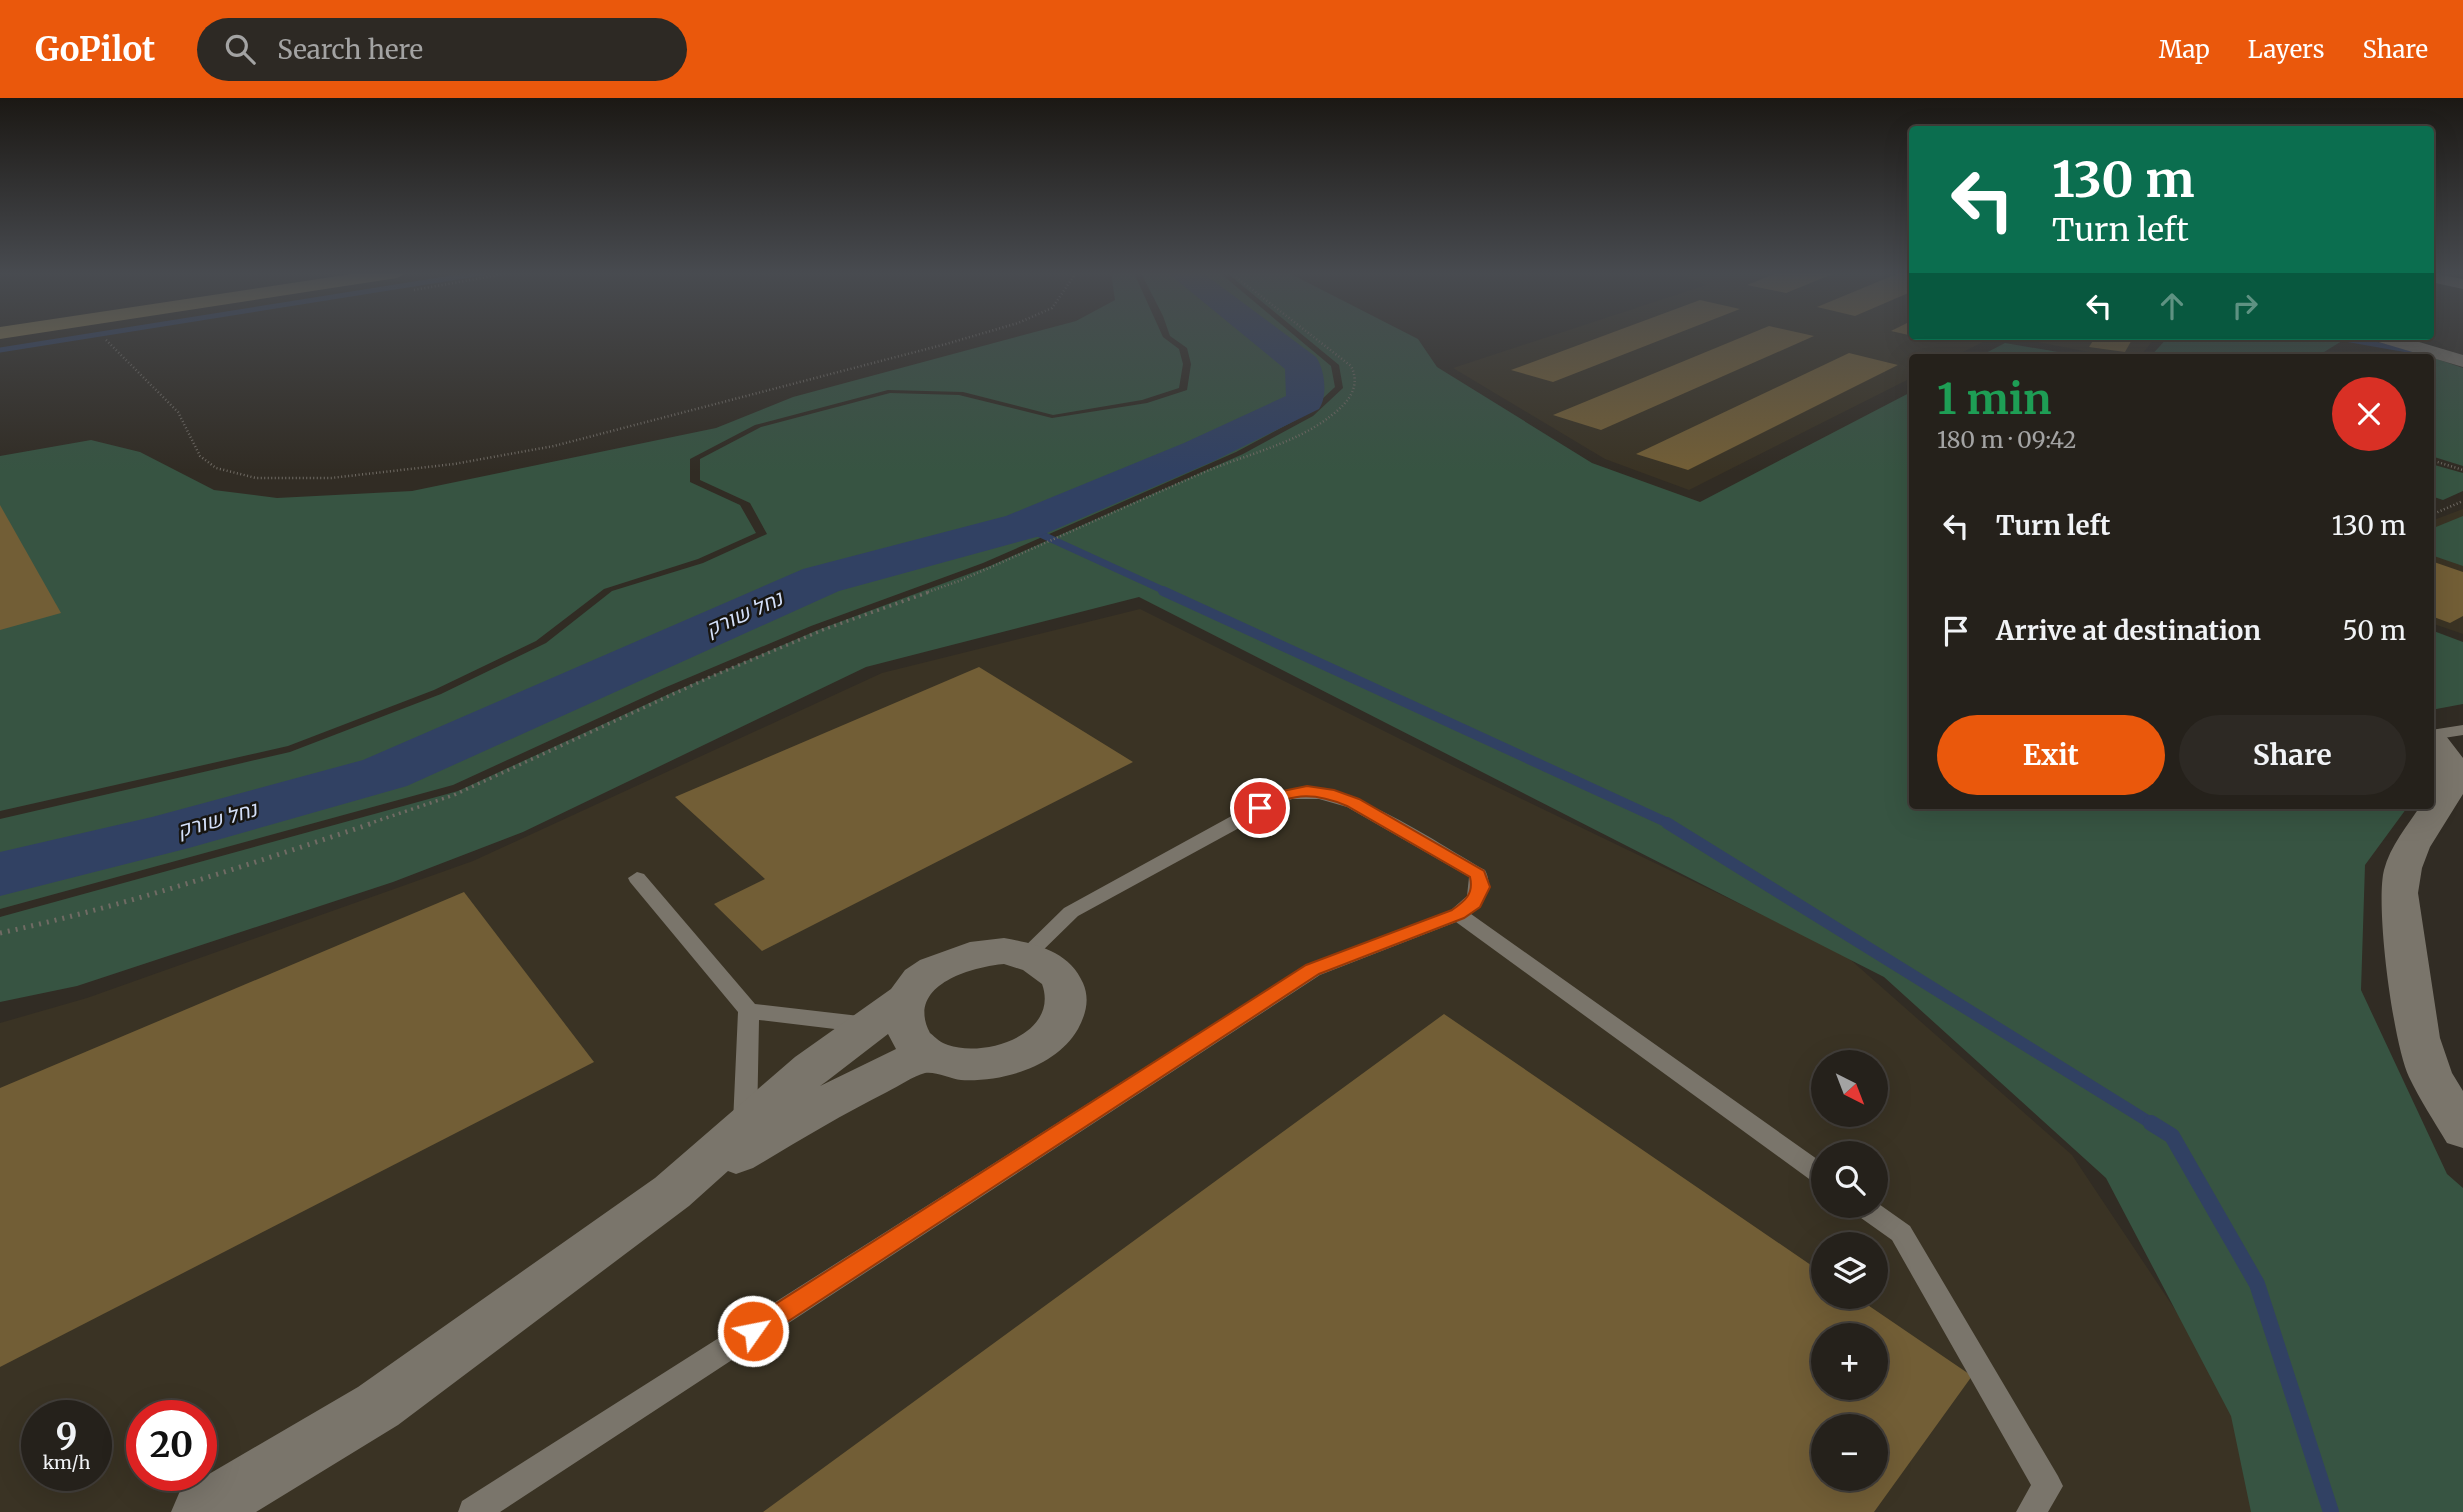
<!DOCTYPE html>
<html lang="en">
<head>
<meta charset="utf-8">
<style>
	:root { --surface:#25211b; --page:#2d2924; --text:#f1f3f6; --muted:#a3a3a3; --line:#423e3a; --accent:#ea580c }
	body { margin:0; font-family:Merriweather,Heebo,serif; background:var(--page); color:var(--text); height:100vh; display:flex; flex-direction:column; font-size:26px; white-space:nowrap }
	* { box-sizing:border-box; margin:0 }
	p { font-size:23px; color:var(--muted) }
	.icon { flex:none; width:38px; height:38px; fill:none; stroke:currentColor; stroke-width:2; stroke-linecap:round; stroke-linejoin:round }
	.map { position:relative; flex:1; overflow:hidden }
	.sheet { position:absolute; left:1909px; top:256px; width:525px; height:455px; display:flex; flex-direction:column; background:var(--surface); border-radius:7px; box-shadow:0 7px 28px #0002,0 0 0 2px var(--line) }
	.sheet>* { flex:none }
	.banner { position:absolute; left:1909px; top:28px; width:525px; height:214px; border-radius:7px; box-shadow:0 7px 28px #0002,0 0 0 2px var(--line); background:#0b6e4f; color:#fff; overflow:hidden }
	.needle { width:46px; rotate:138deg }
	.buttons { position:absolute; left:1811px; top:952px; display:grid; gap:14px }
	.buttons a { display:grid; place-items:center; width:77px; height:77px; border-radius:50%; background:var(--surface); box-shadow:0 7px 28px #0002,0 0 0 2px var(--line); font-size:35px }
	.speed { position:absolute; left:21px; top:1302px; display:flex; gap:14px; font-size:35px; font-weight:700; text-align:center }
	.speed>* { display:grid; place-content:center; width:91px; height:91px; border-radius:50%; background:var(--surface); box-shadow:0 7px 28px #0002,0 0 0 2px var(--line); line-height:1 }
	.speed small { font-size:18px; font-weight:400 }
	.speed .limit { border:10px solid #d22; background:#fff; color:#111 }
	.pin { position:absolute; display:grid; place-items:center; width:60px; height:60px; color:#fff; margin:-30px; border:4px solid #fff; border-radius:50%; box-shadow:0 2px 7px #0007 }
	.me { position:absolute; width:77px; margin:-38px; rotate:57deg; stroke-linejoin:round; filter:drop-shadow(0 0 5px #0008) }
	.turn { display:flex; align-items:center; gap:24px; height:147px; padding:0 28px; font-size:32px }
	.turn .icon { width:91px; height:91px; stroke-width:2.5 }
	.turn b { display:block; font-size:49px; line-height:60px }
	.lanes { display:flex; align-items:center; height:66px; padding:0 28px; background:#0003; justify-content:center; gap:35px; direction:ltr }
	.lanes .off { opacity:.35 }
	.round { display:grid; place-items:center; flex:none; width:74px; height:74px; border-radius:37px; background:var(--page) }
	.summary { display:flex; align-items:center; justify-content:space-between; height:119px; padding:0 28px }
	h1 { font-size:42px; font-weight:700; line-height:52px; color:#1e9e55 }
	.button { display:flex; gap:14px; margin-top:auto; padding:14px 28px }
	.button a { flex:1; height:80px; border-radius:42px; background:var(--accent); color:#fff; font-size:28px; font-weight:700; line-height:80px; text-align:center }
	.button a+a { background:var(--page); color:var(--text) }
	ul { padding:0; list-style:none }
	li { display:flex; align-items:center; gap:21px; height:105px; padding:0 28px }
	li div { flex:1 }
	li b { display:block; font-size:26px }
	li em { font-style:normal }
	header { display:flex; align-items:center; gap:42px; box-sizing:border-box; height:98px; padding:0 35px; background:var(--accent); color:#fff }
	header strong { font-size:33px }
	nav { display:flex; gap:38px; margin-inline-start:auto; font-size:24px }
	.search { width:490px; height:63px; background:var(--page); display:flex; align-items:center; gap:18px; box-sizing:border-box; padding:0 24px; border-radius:38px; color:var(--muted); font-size:26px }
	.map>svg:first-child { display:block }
</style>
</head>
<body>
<header>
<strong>GoPilot</strong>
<div class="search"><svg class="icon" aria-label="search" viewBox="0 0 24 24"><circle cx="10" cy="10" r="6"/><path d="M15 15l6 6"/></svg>Search here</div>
<nav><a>Map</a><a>Layers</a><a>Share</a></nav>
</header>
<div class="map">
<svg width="2463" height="1414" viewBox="0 0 2463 1414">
	<rect width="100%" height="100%" fill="#312c24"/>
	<g fill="#3a3324" fill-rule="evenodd">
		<polygon points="1676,175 1913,175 1913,238 1995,238 1953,259 1913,259 1913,279 1689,392 1605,361 1453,270 1706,187"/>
		<polygon points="2006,238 2156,238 2140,259 2115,259"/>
		<polygon points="2463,411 2463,536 2431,525 2431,423"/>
		<path d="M1140,511L1468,675L1844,856L2072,1057L2236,1303L2258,1414H0V925L87,900L473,763L882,575ZM1824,964H1876V1017H1824ZM1824,1055H1876V1108H1824ZM1824,1146H1876V1199H1824ZM1824,1237H1876V1290H1824ZM37,1318H96V1377H37ZM142,1318H201V1377H142ZM1824,1328H1876V1381H1824Z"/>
	</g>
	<g fill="#375442">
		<polygon points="1111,175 1134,175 1163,239 1179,251 1183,266 1179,290 1142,302 1053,317 963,294 888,292 755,327 690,361 690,384 740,407 756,435 698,461 604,491 536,543 434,592 288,648 0,713 0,358 91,342 140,354 214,392 277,400 412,393 716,330 793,299 1076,223 1115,202"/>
		<polygon points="1141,175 1220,175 1331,268 1335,289 1305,317 1236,354 983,465 811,528 664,590 453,687 0,811 0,721 290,654 441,596 546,545 612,493 703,465 767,436 750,405 700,382 700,361 761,329 890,295 959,297 1052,320 1147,305 1187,292 1191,266 1187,250 1170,238 1163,218"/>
		<polygon points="1227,175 1289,175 1418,241 1437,269 1592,365 1700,404 1913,293 1913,707 2409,707 2365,767 2361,892 2447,1076 2463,1090 2463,1414 2251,1414 2231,1318 2106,1080 1884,879 1139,499 866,569 523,734 393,784 77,888 0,904 0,819 458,693 671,595 818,532 990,468 1243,356 1313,318 1343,290 1339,267"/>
		<polygon points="2169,238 2350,238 2316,259 2150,259"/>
		<polygon points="2005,245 2087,259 1978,259"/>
		<polygon points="2431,259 2463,270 2463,368 2431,358"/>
		<polygon points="2431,366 2463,375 2463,393 2443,402 2431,398"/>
		<polygon points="2463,418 2463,468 2431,457 2431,431"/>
		<polygon points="2431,532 2463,544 2463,606 2431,612"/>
	</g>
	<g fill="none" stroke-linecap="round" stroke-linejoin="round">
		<g stroke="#314163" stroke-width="5">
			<polyline points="2328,238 2419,254"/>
			<polyline points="0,252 483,175"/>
		</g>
		<polyline stroke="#314163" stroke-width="7" points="1023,428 1167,494"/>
		<polyline stroke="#314163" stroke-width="10" points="1163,493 1670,726"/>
		<polyline stroke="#314163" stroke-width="12" points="1667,725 2154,1027"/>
		<polyline stroke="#314163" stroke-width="16" points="2151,1025 2172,1038 2257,1186 2331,1414"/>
		<path fill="#314163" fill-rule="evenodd" d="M1168,175H1203L1316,259C1325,272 1328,298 1319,311L1214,363L1040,438L839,493L407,688L189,750L0,798V754L152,719L363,662L803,471L1006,418L1184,345L1286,298L1285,271Z"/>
	</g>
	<g fill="#725e36" fill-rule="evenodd">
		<polygon points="1777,175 1835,175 1786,195 1747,187"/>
		<polygon points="1899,175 1913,175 1913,193 1855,218 1817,209"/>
		<polygon points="1700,202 1740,211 1553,284 1511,272"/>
		<polygon points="1913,222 1913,238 1891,233"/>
		<polygon points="1769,228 1814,238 1601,332 1553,317"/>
		<polygon points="1918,238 1952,238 1939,244"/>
		<polygon points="2096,238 2134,238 2125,254 2089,249"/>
		<polygon points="1849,255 1898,267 1688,372 1636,356"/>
		<polygon points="0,407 61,515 0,532"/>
		<polygon points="2431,463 2463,474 2463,518 2450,525 2431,518"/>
		<polygon points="979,569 1133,664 762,853 714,806 765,781 675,699"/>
		<polygon points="464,794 594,964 0,1269 0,990"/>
		<path d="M1444,916L1824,1176V1199H1856L1972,1278L1874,1414H763ZM1824,1237H1876V1290H1824ZM1824,1328H1876V1381H1824Z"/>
	</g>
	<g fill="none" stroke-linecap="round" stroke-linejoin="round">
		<g stroke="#706b64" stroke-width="2.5" stroke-dasharray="1 2.5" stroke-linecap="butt">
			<polyline points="414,192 510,175"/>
			<polyline points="106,242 178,314 200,358 216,370 256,380 331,380 454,366 554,348 946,246 1018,225 1052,210 1076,175"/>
			<polyline points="2431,362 2463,372"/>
			<polyline points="2431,417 2463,403"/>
			<path d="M928,494L959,483C1042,447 1124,409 1207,373C1248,356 1297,345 1332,317C1349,304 1361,288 1351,268L1231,175"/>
		</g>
		<polyline stroke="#706b64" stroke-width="3.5" stroke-dasharray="2 4.5" stroke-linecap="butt" points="368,726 454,697 708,580 825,531 932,493"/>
		<path stroke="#706b64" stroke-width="5" stroke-dasharray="2 6" stroke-linecap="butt" d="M0,835C126,808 251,766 373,725"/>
		<g fill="#7a756b" fill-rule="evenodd">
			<polygon points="2463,627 2463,637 2431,642 2431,632"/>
			<path d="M1310,690C1363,693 1437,745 1485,772C1494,789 1485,804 1471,816L1824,1066V1088L1816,1086L1456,824L1320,877L500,1414H458L462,1403L1306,867L1451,812L1467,798L1469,779L1347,709L1319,701H1292L1078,818L1033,862H1019L1016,857L1064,810L1277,693Z"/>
			<polygon points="637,774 644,776 755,906 868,919 876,922 879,927 876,932 868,935 759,922 757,1025 753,1031 745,1034 737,1031 733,1025 738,914 630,784 628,780"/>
			<polygon points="1876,1104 1910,1128 2058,1378 2063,1388 2048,1414 2016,1414 2031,1387 1892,1142 1854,1115 1851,1108 1876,1108"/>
		</g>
		<g fill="#7a756b" fill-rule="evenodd">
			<polygon points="2431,175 2463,181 2463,191 2431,184"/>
			<polygon points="2370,238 2399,238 2463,257 2463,269 2372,242"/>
			<path d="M2431,631L2443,634L2463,660V696L2430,749L2422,770L2418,795L2440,940L2452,975L2463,993V1050L2447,1045C2434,1023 2420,1002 2409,979C2393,945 2375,808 2384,772C2390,748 2408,727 2421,707H2431V690L2435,679L2434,668L2431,663Z"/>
			<path d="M1004,840C1036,846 1069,853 1083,885C1090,901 1086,916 1078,931C1056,969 1003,984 961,982C951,981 935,973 925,975C913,978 899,988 887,994C841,1017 797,1044 753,1070L736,1076L728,1073L689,1108L398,1327L256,1414H171L180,1393L358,1289L655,1080L795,959L891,891L905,872L920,862L970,844ZM1004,866L1023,872L1042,886C1060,936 985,960 948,947C941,945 936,940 930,935C905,888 970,869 1004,866ZM888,936L896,951L820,988L827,983Z"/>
		</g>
		<polygon fill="#897a50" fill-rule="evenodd" points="358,175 406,175 397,180 0,241 0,229"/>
	</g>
	<linearGradient id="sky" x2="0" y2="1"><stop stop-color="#1b1814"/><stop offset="0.47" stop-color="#484b50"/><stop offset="1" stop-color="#484b50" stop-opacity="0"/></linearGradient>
	<rect width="2463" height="373" fill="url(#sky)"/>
	<path fill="#ea580c" stroke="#983908" stroke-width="2" d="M1307,688L1334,692L1359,701L1484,773L1490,789L1480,809L1464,820L1319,876L761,1241L753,1244L744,1241L741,1233L744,1226L1306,867L1452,812C1465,803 1474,796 1470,779L1347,708C1328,700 1306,694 1286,702C1277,706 1269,713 1260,715L1252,710L1278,694Z"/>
	<g text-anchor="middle" stroke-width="5" stroke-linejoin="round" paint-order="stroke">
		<g font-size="21" font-style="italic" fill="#d3dff8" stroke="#171511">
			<text transform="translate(744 516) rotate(-24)" y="7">נחל שורק</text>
			<text transform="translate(217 722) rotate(-16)" y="7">נחל שורק</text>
		</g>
	</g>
</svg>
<div class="buttons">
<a><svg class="needle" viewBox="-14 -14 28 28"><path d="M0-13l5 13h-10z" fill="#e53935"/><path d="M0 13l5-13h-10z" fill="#a3a3a3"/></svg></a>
<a><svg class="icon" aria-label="search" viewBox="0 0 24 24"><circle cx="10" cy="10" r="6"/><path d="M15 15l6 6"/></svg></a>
<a><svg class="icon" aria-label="layers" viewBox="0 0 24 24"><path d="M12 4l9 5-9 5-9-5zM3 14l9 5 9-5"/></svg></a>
<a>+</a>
<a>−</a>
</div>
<div class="speed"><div>9<small>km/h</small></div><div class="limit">20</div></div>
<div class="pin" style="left:1260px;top:710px;background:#d93025"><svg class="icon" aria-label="arrive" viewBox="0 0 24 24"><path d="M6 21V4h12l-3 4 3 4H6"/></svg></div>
<svg class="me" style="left:753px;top:1233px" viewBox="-20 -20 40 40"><circle r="17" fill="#ea580c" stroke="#fff" stroke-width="3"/><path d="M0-11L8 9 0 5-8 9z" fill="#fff"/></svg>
<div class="banner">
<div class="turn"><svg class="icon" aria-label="left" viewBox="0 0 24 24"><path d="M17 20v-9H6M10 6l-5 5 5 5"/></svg><div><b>130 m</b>Turn left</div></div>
<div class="lanes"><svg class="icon" aria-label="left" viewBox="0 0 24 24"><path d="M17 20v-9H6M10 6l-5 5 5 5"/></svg><svg class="icon off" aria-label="ahead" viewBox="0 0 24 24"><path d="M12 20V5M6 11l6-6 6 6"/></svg><svg class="icon off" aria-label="right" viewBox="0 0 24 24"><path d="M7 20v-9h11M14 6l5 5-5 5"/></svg></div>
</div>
<section class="sheet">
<div class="summary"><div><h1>1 min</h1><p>180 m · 09:42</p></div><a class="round" style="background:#d93025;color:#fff"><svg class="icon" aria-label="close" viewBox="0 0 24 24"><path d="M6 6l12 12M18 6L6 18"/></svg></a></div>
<ul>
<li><svg class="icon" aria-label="left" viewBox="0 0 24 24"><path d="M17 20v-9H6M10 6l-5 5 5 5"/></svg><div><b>Turn left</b></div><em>130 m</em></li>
<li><svg class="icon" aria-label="arrive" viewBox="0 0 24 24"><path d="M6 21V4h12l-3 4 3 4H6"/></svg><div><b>Arrive at destination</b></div><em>50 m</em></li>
</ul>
<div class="button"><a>Exit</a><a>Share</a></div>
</section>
</div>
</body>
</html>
